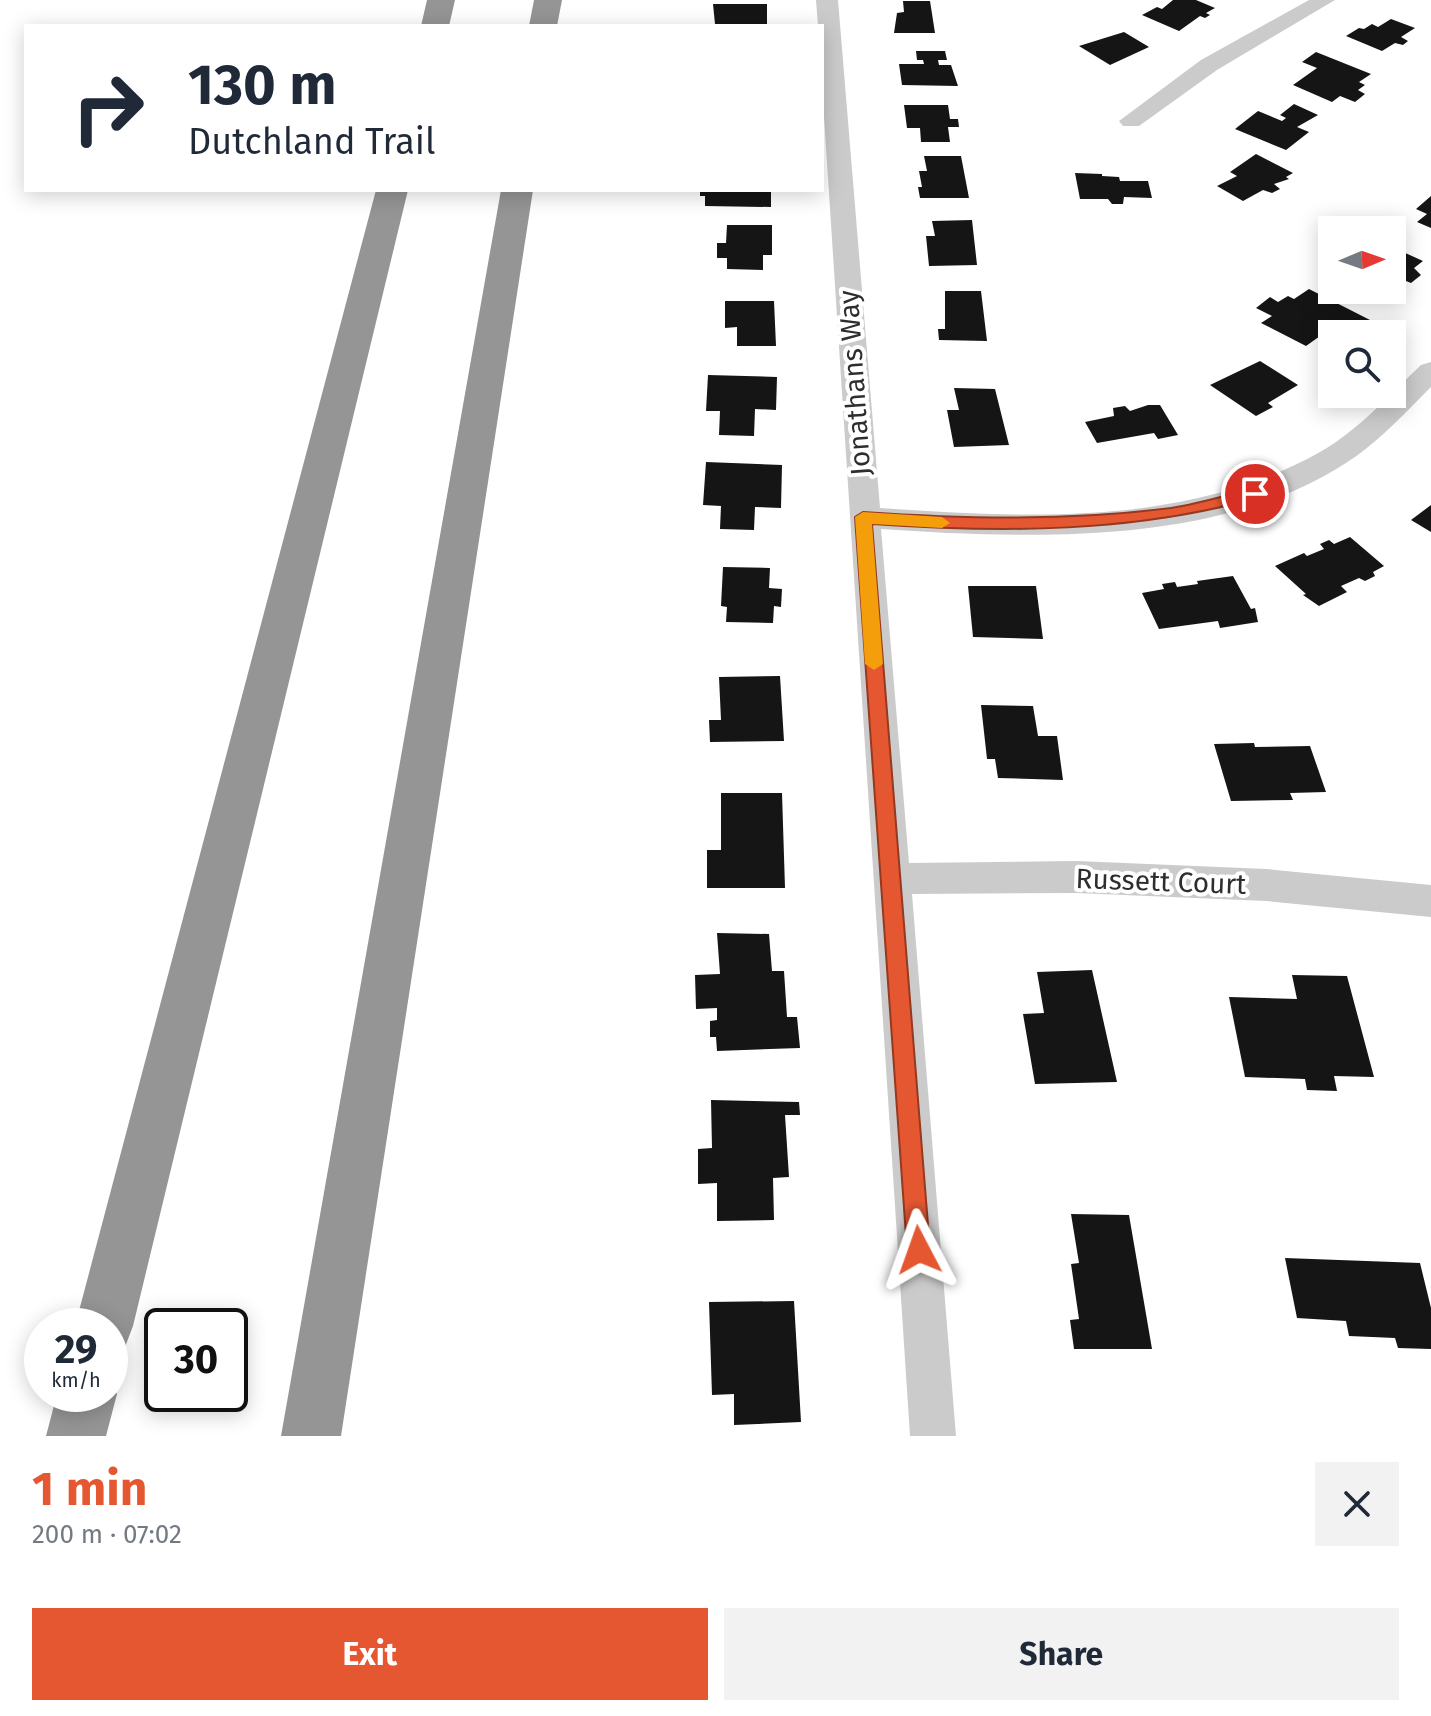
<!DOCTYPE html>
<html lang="en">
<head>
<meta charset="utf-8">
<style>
	:root { --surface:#fff; --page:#f2f2f3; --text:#1f2937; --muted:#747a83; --accent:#e55731 }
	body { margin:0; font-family:"Fira Sans",sans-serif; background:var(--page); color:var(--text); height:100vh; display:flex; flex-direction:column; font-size:30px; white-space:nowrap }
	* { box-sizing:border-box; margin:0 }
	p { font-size:26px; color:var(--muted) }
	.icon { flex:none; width:44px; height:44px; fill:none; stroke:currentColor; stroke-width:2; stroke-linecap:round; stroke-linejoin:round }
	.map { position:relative; height:1436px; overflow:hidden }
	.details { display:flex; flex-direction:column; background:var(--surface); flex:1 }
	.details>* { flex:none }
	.hud { position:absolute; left:24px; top:24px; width:800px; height:168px; border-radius:0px; box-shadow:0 4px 20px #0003; background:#fff; color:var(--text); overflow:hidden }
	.needle { width:52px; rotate:88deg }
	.buttons { position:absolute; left:1318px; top:216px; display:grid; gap:16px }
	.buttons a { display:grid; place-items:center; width:88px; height:88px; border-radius:0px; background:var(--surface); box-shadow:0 4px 20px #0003; font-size:40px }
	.speed { position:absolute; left:24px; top:1308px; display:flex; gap:16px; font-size:40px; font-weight:700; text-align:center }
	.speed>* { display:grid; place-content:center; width:104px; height:104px; border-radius:50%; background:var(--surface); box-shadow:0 4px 20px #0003; line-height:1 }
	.speed small { font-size:20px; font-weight:400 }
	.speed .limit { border:4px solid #111; border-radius:12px; background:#fff; color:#111 }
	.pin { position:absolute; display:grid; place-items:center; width:68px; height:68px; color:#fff; margin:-34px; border:4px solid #fff; border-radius:50%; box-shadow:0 2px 8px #0007 }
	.me { position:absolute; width:88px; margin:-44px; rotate:356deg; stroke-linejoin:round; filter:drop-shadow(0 0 6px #0008) }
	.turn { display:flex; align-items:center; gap:28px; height:168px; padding:0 32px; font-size:36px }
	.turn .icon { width:104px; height:104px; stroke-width:2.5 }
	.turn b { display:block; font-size:56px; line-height:68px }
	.round { display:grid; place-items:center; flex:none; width:84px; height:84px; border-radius:0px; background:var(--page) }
	.overview { display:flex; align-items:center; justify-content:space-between; height:136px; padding:0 32px }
	h1 { font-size:48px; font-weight:700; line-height:60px; color:var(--accent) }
	.cta { display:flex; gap:16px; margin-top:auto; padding:16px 32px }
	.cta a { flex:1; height:92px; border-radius:0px; background:var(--accent); color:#fff; font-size:32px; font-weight:700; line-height:92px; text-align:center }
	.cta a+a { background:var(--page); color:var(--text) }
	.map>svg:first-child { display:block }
</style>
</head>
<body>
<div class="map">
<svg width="1431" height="1436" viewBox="0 0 1431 1436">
	<rect width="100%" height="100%" fill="#fff"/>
	<g fill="#151515">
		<polygon points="1173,0 1196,0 1215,8 1206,13 1210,15 1205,18 1200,16 1179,31 1142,15 1157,7 1162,9"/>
		<polygon points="903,1 930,1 935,33 894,33 897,13 904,12"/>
		<polygon points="713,4 767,4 767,24 715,24"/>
		<polygon points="1391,19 1415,28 1401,37 1408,41 1403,45 1395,43 1382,51 1346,36 1359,28 1364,29 1372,24 1378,27"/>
		<polygon points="1124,32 1149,47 1110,65 1079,46"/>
		<polygon points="916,51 945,51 947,60 938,60 939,65 951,65 958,86 902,85 899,64 924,64 923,60 917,60"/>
		<polygon points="1316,52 1371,74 1359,82 1365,85 1358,90 1365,94 1355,102 1340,96 1332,102 1293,85 1317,68 1302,62"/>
		<polygon points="1294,104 1318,115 1297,127 1309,132 1286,150 1235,129 1258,111 1282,121 1286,118 1280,115"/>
		<polygon points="904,105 948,105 950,119 958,119 959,127 948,127 950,142 921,142 920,128 907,128"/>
		<polygon points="1256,154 1293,173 1286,177 1289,179 1274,184 1280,189 1272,193 1263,190 1243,201 1217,186 1237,176 1230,172"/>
		<polygon points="924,156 961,156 969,198 920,198 918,187 922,187 919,171 927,171"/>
		<polygon points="1075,173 1102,174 1102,176 1119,177 1120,181 1148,181 1152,198 1124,197 1123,204 1112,204 1108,199 1080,199"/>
		<polygon points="700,190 771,190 771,207 705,206 705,196 700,196"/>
		<polygon points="1431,196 1431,228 1417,222 1427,214 1416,209"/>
		<polygon points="972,220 977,265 929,266 926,236 935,236 932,221"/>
		<polygon points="727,225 772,225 772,255 763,255 763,270 727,269 727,258 717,258 717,243 726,243"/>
		<polygon points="1392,247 1423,261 1414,268 1421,275 1411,283 1406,281 1389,294 1380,290 1392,290"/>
		<polygon points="1309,289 1370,320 1354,333 1337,324 1306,346 1261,323 1272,316 1256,308 1270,297 1278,302 1288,296 1294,299"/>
		<polygon points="945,291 981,291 987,341 939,340 938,329 945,329"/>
		<polygon points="725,301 774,301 776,346 737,346 737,327 725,328"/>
		<polygon points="1260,361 1298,385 1268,403 1273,407 1256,416 1210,385"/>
		<polygon points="708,375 777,377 776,410 755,409 754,436 719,435 720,411 706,411"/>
		<polygon points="954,388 995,389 1009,445 954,447 947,410 959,410"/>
		<polygon points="1148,405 1160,405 1178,435 1158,439 1154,433 1097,443 1085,422 1114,416 1113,408 1125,406 1130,411"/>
		<polygon points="706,462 782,465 781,508 755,507 754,530 720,529 721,506 703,505"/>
		<polygon points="1431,505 1431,532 1411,520"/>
		<polygon points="1350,537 1384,566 1373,572 1375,576 1365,581 1359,578 1341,586 1347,592 1319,606 1303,595 1306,594 1275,566 1304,553 1307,556 1324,549 1320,544 1329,540 1334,544"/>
		<polygon points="723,567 770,568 769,588 782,589 781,607 774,606 773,623 726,622 727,607 721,606"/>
		<polygon points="1233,576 1251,609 1255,608 1258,622 1220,628 1218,621 1159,629 1142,593 1164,589 1162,584 1175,582 1177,587 1198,584 1197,581"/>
		<polygon points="968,586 1036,586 1043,639 973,637"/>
		<polygon points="780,676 784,741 710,742 709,720 721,720 719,677"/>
		<polygon points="981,705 1033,706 1038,736 1057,736 1063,780 998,778 995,759 987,759"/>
		<polygon points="1254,743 1255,747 1310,746 1326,792 1290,793 1293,800 1231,801 1214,744"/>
		<polygon points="721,793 782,793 785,888 707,888 707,850 721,850"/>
		<polygon points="717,933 769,934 772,971 784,971 787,1017 797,1017 800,1048 717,1051 716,1037 710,1037 710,1021 717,1020 717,1008 696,1009 695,975 720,974"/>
		<polygon points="1092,970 1117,1082 1035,1084 1023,1014 1044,1013 1037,972"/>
		<polygon points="1292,975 1347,976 1374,1077 1334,1076 1337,1091 1307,1090 1305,1079 1245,1077 1229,997 1297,999"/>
		<polygon points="711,1100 799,1102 800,1115 785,1115 789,1177 773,1178 774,1220 717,1221 717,1183 698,1184 698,1149 712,1148"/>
		<polygon points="1071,1214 1129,1215 1152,1349 1074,1349 1070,1320 1079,1319 1071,1264 1079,1263"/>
		<polygon points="1285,1258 1420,1263 1431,1308 1431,1349 1398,1348 1395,1338 1349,1336 1346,1321 1297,1318"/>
		<polygon points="794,1301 801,1422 734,1425 734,1394 712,1395 709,1302"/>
	</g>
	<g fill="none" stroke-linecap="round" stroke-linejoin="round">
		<g fill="#cbcbcb" fill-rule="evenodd">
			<path d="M816,0H838L880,508C1027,518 1187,527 1320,452C1359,430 1389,395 1421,365L1431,362V387C1407,411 1383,437 1355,457C1226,547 1031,539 881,529L909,863L1077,861L1266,869L1431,885V917L1266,901L1077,893L912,894L956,1436H910L822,86V26H818Z"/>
			<polygon points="1309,0 1335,0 1217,70 1139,126 1123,126 1119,121 1201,60"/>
		</g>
		<g fill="#959595" fill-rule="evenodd">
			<polygon points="427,0 455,0 449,26 421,26"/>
			<polygon points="534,0 562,0 557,26 529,26"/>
			<polygon points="376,190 408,190 133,1326 125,1347 110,1353 110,1326 75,1326"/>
			<polygon points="501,190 533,190 341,1436 281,1436"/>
			<polygon points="110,1377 117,1394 106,1436 46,1436 57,1394 110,1394"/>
		</g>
	</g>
	<path fill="#e55731" stroke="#953920" stroke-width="2" d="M1255,488L1261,490V497C1134,533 1003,533 872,524L930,1250L927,1258L919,1262L910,1258L907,1250L855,517L863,512C966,519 1069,521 1171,508C1199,504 1227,495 1255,488Z"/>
	<polygon fill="#f59e0b" points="863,512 942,517 950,523 942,528 872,524 883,664 874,670 865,664 855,517"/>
	<g text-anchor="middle" stroke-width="8" stroke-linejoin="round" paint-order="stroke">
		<g font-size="28" fill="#2e2e2e" stroke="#fff">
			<text transform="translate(854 383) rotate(-94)" y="10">Jonathans Way</text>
			<text transform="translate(1161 881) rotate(2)" y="10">Russett Court</text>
		</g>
	</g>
</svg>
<div class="buttons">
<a><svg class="needle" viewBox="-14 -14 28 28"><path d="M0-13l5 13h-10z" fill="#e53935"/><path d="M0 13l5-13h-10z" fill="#747a83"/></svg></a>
<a><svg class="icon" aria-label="search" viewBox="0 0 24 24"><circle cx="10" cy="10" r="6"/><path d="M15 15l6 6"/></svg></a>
</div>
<div class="speed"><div>29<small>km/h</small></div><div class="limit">30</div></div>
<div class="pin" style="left:1255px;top:494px;background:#d93025"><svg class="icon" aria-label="arrive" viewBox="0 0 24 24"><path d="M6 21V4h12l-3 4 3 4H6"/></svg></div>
<svg class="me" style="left:919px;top:1250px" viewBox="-20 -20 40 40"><path d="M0-17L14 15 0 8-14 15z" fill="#e55731" stroke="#fff" stroke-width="4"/></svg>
<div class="hud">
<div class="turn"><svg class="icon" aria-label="right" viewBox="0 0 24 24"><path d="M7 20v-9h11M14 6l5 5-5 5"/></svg><div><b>130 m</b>Dutchland Trail</div></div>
</div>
</div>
<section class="details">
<div class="overview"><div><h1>1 min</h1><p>200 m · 07:02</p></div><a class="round"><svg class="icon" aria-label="close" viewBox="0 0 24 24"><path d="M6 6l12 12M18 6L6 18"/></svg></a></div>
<div class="cta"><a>Exit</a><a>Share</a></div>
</section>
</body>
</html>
